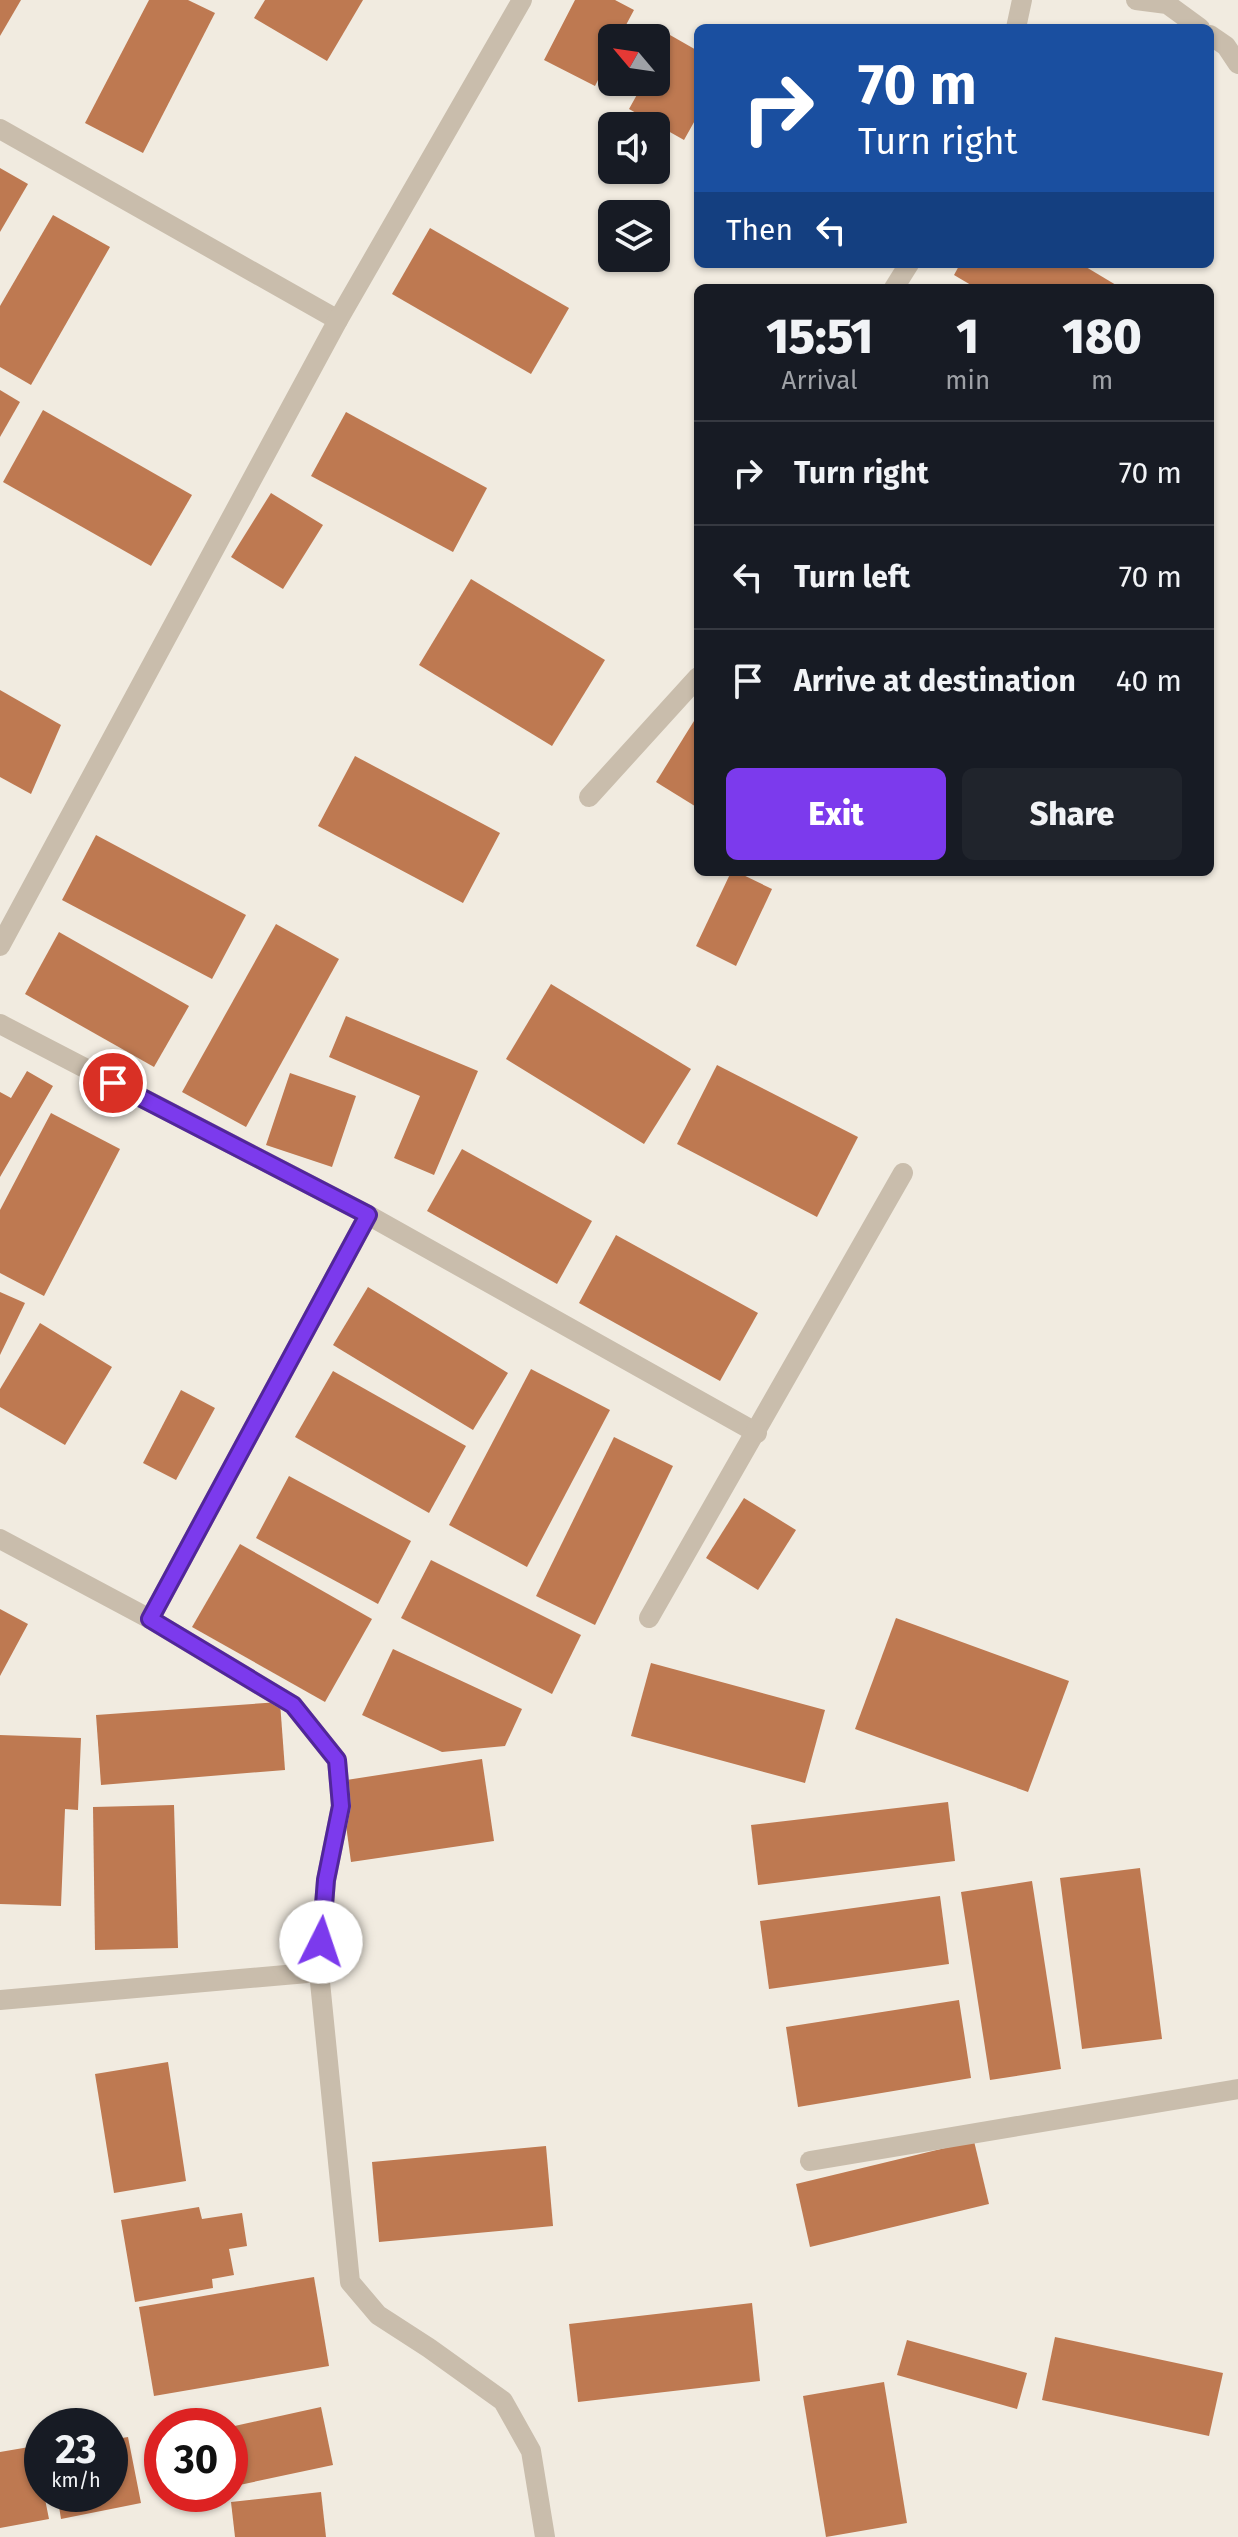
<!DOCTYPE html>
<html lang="en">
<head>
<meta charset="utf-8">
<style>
	:root { --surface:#171b24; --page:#20242c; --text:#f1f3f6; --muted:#9ea1a6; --line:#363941; --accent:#7c3aed }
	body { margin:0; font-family:"Fira Sans",sans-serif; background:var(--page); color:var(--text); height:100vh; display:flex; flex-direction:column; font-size:30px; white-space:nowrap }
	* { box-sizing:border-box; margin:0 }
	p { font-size:26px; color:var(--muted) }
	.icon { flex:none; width:44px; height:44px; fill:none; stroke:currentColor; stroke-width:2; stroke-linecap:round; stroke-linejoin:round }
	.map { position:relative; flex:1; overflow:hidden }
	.drawer { position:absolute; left:694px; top:284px; width:520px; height:592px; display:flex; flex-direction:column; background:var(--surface); border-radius:12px; box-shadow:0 2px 6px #0004 }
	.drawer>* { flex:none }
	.banner { position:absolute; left:694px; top:24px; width:520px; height:244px; border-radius:12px; box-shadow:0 2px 6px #0004; background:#1a4fa0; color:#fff; overflow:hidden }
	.needle { width:52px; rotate:299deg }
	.fabs { position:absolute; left:598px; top:24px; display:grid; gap:16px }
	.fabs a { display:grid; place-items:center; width:72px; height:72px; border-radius:12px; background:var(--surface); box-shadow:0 2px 6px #0004; font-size:40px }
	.speed { position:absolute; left:24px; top:2408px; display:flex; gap:16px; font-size:40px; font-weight:700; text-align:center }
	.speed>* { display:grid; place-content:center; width:104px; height:104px; border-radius:50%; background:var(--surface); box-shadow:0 2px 6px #0004; line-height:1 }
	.speed small { font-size:20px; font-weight:400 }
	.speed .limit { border:12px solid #d22; background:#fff; color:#111 }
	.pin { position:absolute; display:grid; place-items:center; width:68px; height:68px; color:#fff; margin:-34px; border:4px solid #fff; border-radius:50%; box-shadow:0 2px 8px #0007 }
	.me { position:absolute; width:88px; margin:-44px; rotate:4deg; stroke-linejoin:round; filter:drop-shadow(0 0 6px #0008) }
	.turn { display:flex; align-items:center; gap:28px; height:168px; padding:0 32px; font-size:36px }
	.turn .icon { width:104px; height:104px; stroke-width:2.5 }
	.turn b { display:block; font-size:56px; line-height:68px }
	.then { display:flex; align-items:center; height:76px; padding:0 32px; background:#0003; gap:16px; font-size:30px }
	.eta { display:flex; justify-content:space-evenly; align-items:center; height:136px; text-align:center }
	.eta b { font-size:48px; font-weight:800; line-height:56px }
	.button { display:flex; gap:16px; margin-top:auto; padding:16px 32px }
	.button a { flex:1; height:92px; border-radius:12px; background:var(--accent); color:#fff; font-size:32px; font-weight:800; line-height:92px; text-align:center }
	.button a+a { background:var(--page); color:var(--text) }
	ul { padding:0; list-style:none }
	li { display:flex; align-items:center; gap:24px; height:104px; padding:0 32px; border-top:2px solid var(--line) }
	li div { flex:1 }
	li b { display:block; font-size:30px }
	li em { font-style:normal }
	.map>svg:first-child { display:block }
</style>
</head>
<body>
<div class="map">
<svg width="1238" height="2537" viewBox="0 0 1238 2537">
	<rect width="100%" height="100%" fill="#f1ebe0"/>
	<g fill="#be7951">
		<polygon points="0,0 21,0 0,36"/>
		<polygon points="149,0 188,0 215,13 143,153 85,123"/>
		<polygon points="265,0 363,0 327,61 254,18"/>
		<polygon points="575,0 615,0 634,10 619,38 612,38 612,52 595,86 544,60"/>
		<polygon points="670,35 698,51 698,115 684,140 629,109 644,82 656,82 656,60"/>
		<polygon points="0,168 28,184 0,232"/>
		<polygon points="53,215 110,247 31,385 0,367 0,306"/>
		<polygon points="430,228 569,308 531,374 392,294"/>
		<polygon points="960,264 1081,264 1121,288 976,288 954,275"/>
		<polygon points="0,390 20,402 0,437"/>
		<polygon points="43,410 192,495 151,566 3,482"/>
		<polygon points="346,412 487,488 453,552 311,476"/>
		<polygon points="271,493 323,525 283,589 231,557"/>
		<polygon points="471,579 605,660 552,746 419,665"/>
		<polygon points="0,690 61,725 31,794 0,777"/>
		<polygon points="694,721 698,724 698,808 656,782"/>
		<polygon points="355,756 500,833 463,903 318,826"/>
		<polygon points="96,835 246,915 212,979 62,900"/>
		<polygon points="731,872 737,872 772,889 736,966 696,946"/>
		<polygon points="276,924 339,959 246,1127 182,1092"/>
		<polygon points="59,932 189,1006 154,1067 25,994"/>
		<polygon points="551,984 691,1069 644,1144 506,1059"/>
		<polygon points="346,1016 478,1071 434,1175 394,1158 420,1096 329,1057"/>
		<polygon points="717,1065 858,1137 817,1217 677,1144"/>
		<polygon points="27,1071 53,1086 0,1177 0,1092 11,1098"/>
		<polygon points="290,1073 356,1096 332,1167 266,1145"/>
		<polygon points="51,1113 120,1149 44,1296 0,1273 0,1210"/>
		<polygon points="462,1149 592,1221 557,1284 427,1211"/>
		<polygon points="616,1235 758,1313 720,1381 579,1303"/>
		<polygon points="368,1287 508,1373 473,1430 333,1345"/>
		<polygon points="0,1292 25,1303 0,1355"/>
		<polygon points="40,1323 112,1367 65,1445 0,1407 0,1389"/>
		<polygon points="531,1369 610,1410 527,1567 449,1525"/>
		<polygon points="333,1371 466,1446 429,1513 295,1437"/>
		<polygon points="181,1390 215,1408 176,1480 143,1463"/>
		<polygon points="614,1437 673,1466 595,1625 536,1596"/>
		<polygon points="289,1476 411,1541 378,1604 256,1538"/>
		<polygon points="744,1498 796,1530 758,1590 706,1558"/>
		<polygon points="240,1544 372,1619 325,1702 192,1627"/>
		<polygon points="431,1560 581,1635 552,1694 401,1618"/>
		<polygon points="0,1609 28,1624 0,1676"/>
		<polygon points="896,1618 1069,1681 1028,1792 855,1729"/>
		<polygon points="393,1649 522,1709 505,1746 442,1752 362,1715"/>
		<polygon points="651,1663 825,1710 805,1783 631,1736"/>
		<polygon points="280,1702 285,1770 101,1785 96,1715"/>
		<polygon points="0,1735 81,1738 78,1810 65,1809 61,1906 0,1904"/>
		<polygon points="482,1759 494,1841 351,1862 340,1781"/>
		<polygon points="948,1802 955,1861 758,1885 751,1825"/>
		<polygon points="174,1805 178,1948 95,1950 93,1807"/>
		<polygon points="1140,1868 1162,2039 1082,2049 1060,1878"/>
		<polygon points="1032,1881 1061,2069 990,2080 961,1892"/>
		<polygon points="940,1896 949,1964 769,1989 760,1921"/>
		<polygon points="959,2000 971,2078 798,2107 786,2027"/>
		<polygon points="168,2062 186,2181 114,2193 95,2074"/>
		<polygon points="974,2141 989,2204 810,2247 796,2184"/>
		<polygon points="546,2146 553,2226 379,2242 372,2162"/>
		<polygon points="199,2207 202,2219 242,2213 247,2246 229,2249 234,2275 212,2279 213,2288 135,2302 121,2220"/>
		<polygon points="314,2277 329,2366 154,2396 139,2307"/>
		<polygon points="752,2303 760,2381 578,2402 569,2324"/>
		<polygon points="1055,2337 1223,2373 1209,2436 1042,2400"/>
		<polygon points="907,2340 1027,2373 1017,2409 897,2375"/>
		<polygon points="884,2382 907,2523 826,2537 803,2396"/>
		<polygon points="321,2407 333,2465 230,2487 230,2427"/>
		<polygon points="128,2437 141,2503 61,2519 57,2494 110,2494 110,2440"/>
		<polygon points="35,2446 42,2494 44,2494 49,2519 0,2528 0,2452"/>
		<polygon points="321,2492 326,2537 235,2537 231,2502"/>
	</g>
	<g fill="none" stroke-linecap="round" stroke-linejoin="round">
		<g stroke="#c9bdac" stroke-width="20">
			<polyline points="1136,0 1167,4 1200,28"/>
			<polyline points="1016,28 1022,0"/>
			<polyline points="1210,35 1226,46 1238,64"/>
			<polyline points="0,129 338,320"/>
			<polyline points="894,288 909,264"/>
			<polyline points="589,797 698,677"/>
			<polyline points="0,946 338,320 522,0"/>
			<polyline points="0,1024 368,1215 757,1433"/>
			<polyline points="0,1539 150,1619 293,1705 337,1760 341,1806 326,1880 319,1972 350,2282 378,2315 429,2348 503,2401 531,2451 545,2537"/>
			<polyline points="649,1618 903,1173"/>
			<polyline points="150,1619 368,1215"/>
			<polyline points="0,2000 319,1972"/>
			<polyline points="810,2161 1238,2089"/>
		</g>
	</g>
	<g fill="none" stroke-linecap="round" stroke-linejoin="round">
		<defs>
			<polyline id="route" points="113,1083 368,1215 150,1619 293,1705 337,1760 341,1806 326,1880 321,1942"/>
		</defs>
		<use href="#route" stroke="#51269a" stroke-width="20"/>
		<use href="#route" stroke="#7c3aed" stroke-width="14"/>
	</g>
</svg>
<div class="fabs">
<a><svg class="needle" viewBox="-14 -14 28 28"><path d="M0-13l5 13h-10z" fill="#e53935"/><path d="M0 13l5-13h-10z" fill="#9ea1a6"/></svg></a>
<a><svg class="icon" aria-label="sound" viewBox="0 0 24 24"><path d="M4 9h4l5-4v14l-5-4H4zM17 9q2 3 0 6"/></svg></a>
<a><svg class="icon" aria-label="layers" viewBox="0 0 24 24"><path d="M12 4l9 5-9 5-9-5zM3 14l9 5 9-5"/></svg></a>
</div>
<div class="speed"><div>23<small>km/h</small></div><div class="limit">30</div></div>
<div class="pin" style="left:113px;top:1083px;background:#d93025"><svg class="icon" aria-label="arrive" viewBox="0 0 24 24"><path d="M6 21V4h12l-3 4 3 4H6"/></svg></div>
<svg class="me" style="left:321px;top:1942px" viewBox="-20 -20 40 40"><circle r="19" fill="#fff"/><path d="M0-13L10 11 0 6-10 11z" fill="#7c3aed"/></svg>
<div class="banner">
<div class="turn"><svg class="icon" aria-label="right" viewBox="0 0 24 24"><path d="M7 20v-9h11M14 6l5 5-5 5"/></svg><div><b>70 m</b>Turn right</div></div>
<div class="then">Then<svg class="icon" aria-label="left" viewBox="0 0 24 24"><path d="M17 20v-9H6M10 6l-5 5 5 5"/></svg></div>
</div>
<section class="drawer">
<div class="eta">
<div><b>15:51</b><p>Arrival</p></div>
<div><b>1</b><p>min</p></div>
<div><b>180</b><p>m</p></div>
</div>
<ul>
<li><svg class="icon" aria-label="right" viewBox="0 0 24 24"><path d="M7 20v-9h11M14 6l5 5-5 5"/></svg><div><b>Turn right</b></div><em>70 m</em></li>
<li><svg class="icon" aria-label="left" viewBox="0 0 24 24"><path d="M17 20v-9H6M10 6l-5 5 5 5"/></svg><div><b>Turn left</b></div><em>70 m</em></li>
<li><svg class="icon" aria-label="arrive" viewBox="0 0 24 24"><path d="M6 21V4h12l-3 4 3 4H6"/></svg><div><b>Arrive at destination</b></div><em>40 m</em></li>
</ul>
<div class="button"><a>Exit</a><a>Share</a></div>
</section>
</div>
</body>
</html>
